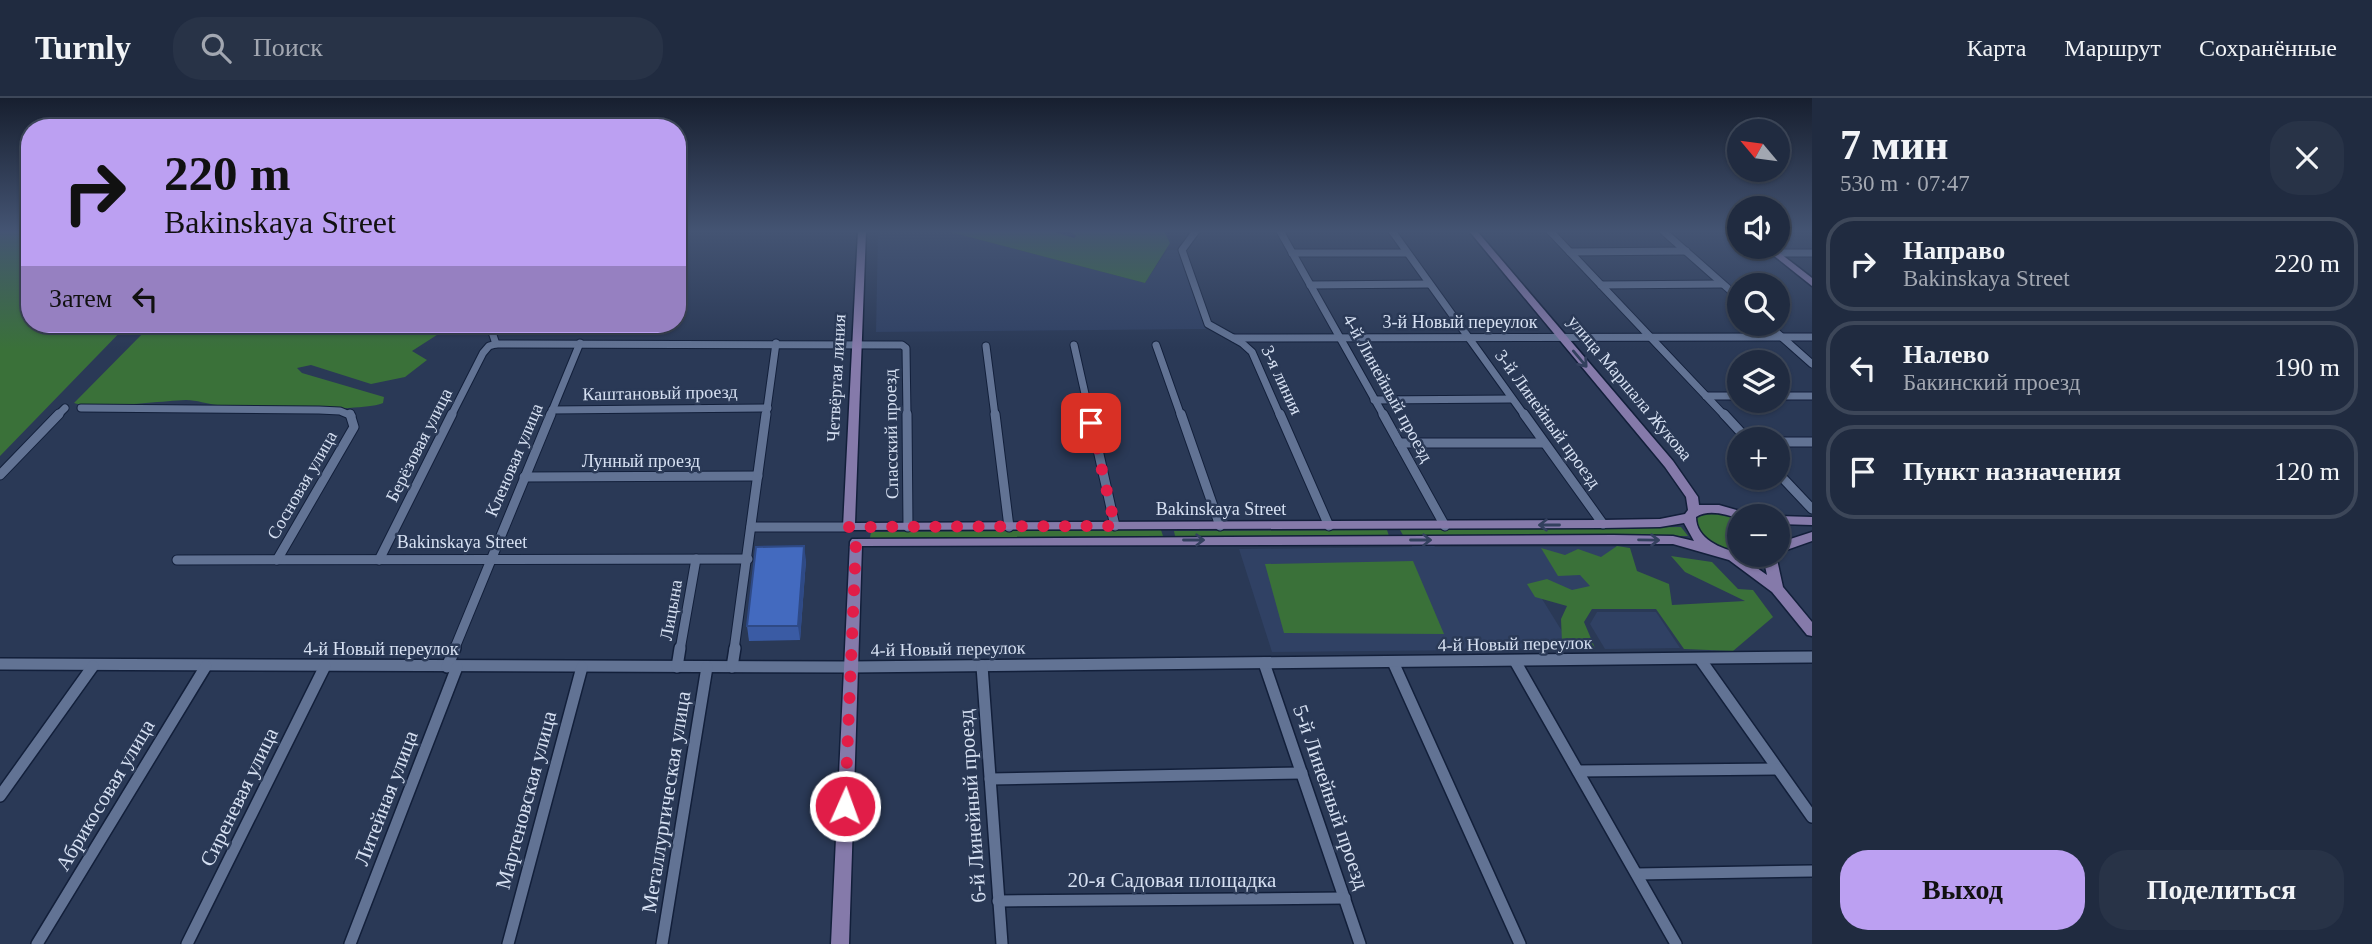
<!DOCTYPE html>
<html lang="ru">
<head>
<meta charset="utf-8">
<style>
	:root { --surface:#202b40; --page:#283347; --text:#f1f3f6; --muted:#a2a7b1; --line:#3d4759; --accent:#bca0f2 }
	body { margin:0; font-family:"Times New Roman",serif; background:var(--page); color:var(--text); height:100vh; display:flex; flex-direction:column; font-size:26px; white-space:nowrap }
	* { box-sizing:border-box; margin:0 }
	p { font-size:23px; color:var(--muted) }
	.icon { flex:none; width:38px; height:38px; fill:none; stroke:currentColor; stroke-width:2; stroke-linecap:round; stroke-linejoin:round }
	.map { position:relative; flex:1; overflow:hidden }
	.panel { display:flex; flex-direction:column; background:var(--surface); width:560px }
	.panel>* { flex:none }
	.banner { position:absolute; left:21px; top:21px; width:665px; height:214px; border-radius:28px; box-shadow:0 2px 5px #0004,0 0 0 2px var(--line); background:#bca0f2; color:#111; overflow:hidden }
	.needle { width:46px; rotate:299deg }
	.tools { position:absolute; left:1727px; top:21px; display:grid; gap:14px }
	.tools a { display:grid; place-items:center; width:63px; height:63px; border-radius:50%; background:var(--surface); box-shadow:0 2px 5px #0004,0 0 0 2px var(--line); font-size:35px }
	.pin { position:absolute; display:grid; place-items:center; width:60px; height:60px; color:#fff; margin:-30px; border-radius:14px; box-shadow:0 4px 10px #0006 }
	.me { position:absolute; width:77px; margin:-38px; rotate:2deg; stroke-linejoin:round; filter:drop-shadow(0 0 5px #0008) }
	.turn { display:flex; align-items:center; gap:24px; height:147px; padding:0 28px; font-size:32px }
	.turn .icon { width:91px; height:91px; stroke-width:2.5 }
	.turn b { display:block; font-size:49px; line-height:60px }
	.then { display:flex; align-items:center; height:66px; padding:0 28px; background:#0003; gap:14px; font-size:26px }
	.round { display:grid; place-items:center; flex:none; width:74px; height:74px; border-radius:28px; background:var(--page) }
	.headline { display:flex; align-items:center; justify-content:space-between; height:119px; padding:0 28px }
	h1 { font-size:42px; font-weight:700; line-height:52px }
	.button { display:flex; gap:14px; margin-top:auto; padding:14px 28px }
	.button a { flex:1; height:80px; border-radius:28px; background:var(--accent); color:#111; font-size:28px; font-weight:700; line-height:80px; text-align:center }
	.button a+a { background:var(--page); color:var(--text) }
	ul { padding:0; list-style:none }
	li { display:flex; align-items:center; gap:21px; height:94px; margin:0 14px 10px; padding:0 14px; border:4px solid var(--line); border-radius:28px }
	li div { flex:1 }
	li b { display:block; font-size:26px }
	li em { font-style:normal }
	header { display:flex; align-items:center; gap:42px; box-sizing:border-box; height:98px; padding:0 35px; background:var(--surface); border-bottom:2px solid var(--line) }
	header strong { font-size:33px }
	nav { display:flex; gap:38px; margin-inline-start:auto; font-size:24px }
	.search { width:490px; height:63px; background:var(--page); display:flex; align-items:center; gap:18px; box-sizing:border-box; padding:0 24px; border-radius:28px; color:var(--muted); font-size:26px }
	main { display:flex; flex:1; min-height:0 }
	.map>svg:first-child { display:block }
</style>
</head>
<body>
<header>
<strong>Turnly</strong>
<div class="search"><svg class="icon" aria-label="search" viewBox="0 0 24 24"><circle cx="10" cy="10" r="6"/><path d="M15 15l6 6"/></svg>Поиск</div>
<nav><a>Карта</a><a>Маршрут</a><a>Сохранённые</a></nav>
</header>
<main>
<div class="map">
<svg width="1812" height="846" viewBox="0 0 1812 846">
	<rect width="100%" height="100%" fill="#2a3956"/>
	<g fill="#304164">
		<polygon points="878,133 946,133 1145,185 1167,152 1179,152 1206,231 876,234"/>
		<polygon points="1411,446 1433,446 1435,449 1615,449 1647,494 1539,496 1573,551 1272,554 1239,451 1412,449"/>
		<polygon points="1597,514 1656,514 1680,550 1605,551 1590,526"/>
	</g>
	<g fill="#3a7139">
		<polygon points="0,133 30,133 30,226 128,226 0,358"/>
		<polygon points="946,133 1051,133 1074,140 1076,138 1069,133 1164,133 1170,145 1145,185"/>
		<path d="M152,226H454L412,253L427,262L405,279L371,286L311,267L297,270L302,275L384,299L383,305C364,314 243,311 217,307C207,306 197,302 186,302C157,303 99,312 74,305Z"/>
		<polygon points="1710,414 1739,420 1739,456 1710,444 1698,431 1697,420"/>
		<polygon points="1681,429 1688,438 1403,437 1400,432"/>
		<polygon points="1161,432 1163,438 870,440 871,434"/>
		<polygon points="1387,432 1389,438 1175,438 1174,433"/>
		<polygon points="1617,448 1630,450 1637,473 1669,486 1672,507 1745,503 1685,474 1671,458 1712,464 1738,491 1753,492 1773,519 1733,553 1684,551 1656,511 1592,511 1584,524 1595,550 1536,553 1531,548 1562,544 1561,521 1567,508 1535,499 1527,486 1547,481 1572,492 1590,488 1580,477 1558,478 1541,450 1565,457 1578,451 1601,459"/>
		<polygon points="1413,463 1444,536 1284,535 1265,466"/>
	</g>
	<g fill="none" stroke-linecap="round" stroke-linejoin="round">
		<defs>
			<g id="street-far2">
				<polyline points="1196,133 1182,152 1208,226 1242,245 1252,254 1280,318"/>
				<polyline points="1280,133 1384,318"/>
				<polyline points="1392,133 1525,318"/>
				<polyline points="1550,133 1725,318"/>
				<polyline points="1663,133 1740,201"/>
				<polyline points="1570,154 1686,153"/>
				<polyline points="1292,155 1407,155"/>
				<polyline points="1774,155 1812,155"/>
				<polyline points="1310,187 1429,186"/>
				<polyline points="1601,187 1722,186"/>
				<polyline points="496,226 491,231 496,246"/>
				<polyline points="1767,226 1812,266"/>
				<polyline points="1234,240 1812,239"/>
				<polyline points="1074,247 1090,318"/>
				<polyline points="1156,247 1181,318"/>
				<polyline points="986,248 995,318"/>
				<polyline points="1706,298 1740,298"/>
				<polyline points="1778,298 1812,298"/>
				<polyline points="1374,302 1512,301"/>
				<polyline points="81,310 319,312 340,313 352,318"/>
				<polyline points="552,312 768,310"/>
				<polyline points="57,318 65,310"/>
				<polyline points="451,318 483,255 489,248 496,246 902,247 906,250 907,318"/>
				<polyline points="550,318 580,245"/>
				<polyline points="766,318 776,245"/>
			</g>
			<g id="street-far1">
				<polyline points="907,316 908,429"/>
				<polyline points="995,316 1009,429"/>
				<polyline points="1090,316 1115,428"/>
				<polyline points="1181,316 1220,428"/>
				<polyline points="1280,316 1329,428"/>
				<polyline points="1383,316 1445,428"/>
				<polyline points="1524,316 1603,426"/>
				<polyline points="1724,316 1747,341"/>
				<polyline points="1778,344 1812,344"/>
				<polyline points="1399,345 1544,345"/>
				<polyline points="1778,375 1812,411"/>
				<polyline points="0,377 59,316"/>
				<polyline points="524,379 758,378"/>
				<polyline points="751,429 849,429"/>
				<polyline points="177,462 748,461"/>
				<polyline points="277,462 354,329 350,316"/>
				<polyline points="379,462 452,316"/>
				<polyline points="454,552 551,316"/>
				<polyline points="680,552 696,461"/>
				<polyline points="734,552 766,316"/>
			</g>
			<g id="street">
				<polyline points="1700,561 1812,719"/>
				<polyline points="1515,563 1676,846"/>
				<polyline points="1393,564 1520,846"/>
				<polyline points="1264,565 1360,846"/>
				<polyline points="0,566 851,569 1812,559"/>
				<polyline points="982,568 1002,846"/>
				<polyline points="447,569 455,550"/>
				<polyline points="677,569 680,550"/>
				<polyline points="732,569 735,550"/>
				<polyline points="1578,673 1777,671"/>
				<polyline points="990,681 1302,675"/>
				<polyline points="0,698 93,568"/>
				<polyline points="1637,776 1812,773"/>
				<polyline points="998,803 1345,800"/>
				<polyline points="37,846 206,568"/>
				<polyline points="187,846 325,568"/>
				<polyline points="350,846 457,569"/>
				<polyline points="508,846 582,569"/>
				<polyline points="662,846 707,569"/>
			</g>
			<g id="secondary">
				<path d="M858,133H866L855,425L1603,422L1660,421L1685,416L1688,412L1686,399L1665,369L1469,133H1477L1673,363L1698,399L1699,407H1719L1747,415L1749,418H1740V421C1726,416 1708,411 1696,419C1696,441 1721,451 1740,455V457H1776L1783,489L1812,524V538L1807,537L1772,494L1729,462L1673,446L862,448L849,846H831L850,444L852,441L1613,437L1673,438L1694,443L1684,425L1660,429L1603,430L845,432L843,429ZM1764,464L1767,477L1750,465Z"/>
				<polygon points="1763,149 1772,149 1812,180 1812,188"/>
				<polygon points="1776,418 1778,418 1812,419 1812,427 1778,426 1778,418"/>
				<polygon points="1812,434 1812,443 1778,455 1778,445"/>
			</g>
		</defs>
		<use href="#street-far2" stroke="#121f3a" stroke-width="9"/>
		<use href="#street-far1" stroke="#121f3a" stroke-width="11"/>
		<use href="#street" stroke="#121f3a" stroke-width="14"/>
		<use href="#secondary" stroke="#121f3a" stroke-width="3"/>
		<use href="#street-far2" stroke="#627394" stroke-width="7"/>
		<use href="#street-far1" stroke="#627394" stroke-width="9"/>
		<use href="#street" stroke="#627394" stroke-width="11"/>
		<use href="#secondary" fill="#857aaa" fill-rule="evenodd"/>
	</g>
	<polygon fill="#3a5ba4" points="806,462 800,542 749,543 747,528"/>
	<polygon fill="#2f4a86" points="804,448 806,462 800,542 798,528"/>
	<polygon fill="#436abf" stroke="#2f4a86" stroke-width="2" points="804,448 798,528 747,528 756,449"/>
	<defs><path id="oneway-shaft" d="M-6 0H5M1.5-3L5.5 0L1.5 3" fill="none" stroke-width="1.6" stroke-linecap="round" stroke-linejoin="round" transform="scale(1.75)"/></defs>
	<g stroke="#33405e">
		<use href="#oneway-shaft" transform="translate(1580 261) rotate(50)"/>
		<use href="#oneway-shaft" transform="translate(1549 427) rotate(180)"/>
		<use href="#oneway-shaft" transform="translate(1194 442)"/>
		<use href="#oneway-shaft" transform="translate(1421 442)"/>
		<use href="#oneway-shaft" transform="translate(1649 442) rotate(1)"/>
	</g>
	<linearGradient id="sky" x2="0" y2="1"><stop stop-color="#171f2f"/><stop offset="0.53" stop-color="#445473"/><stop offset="1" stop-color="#445473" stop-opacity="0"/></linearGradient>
	<rect width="1812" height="251" fill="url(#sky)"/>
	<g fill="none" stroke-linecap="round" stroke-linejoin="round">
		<polyline stroke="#e11d48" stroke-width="12" stroke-dasharray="0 21.6" points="845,708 856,444 849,429 1115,428 1091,325"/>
	</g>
	<g text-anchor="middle" stroke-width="5" stroke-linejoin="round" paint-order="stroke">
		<g font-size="18" fill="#d6e0f2" stroke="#2a3956">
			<text x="1460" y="230">3-й Новый переулок</text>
			<text transform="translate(836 280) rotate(-87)" y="6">Четвёртая линия</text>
			<text transform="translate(1282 282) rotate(65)" y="6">3-я линия</text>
			<text transform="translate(1388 290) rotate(61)" y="6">4-й Линейный проезд</text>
			<text transform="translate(1630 290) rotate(50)" y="6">улица Маршала Жукова</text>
			<text transform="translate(660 295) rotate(-1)" y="6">Каштановый проезд</text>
			<text transform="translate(1548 321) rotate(54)" y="6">3-й Линейный проезд</text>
			<text transform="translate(891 336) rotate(-91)" y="6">Спасский проезд</text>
			<text transform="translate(419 347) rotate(-63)" y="6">Берёзовая улица</text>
			<text transform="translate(514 362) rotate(-67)" y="6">Кленовая улица</text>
			<text x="641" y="369">Лунный проезд</text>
			<text transform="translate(302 387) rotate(-60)" y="6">Сосновая улица</text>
			<text x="1221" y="417">Bakinskaya Street</text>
			<text x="462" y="450">Bakinskaya Street</text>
			<text transform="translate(671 512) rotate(-80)" y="6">Лицына</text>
			<text transform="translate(1515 546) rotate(-1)" y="6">4-й Новый переулок</text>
			<text x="381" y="557">4-й Новый переулок</text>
			<text transform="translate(948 551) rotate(-1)" y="6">4-й Новый переулок</text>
		</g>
		<g font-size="21" fill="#d6e0f2" stroke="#2a3956">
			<text transform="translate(105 697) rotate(-59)" y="7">Абрикосовая улица</text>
			<text transform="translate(239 699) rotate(-64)" y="7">Сиреневая улица</text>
			<text transform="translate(1331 699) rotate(71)" y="7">5-й Линейный проезд</text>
			<text transform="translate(386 700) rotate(-69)" y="7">Литейная улица</text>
			<text transform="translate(526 702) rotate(-75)" y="7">Мартеновская улица</text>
			<text transform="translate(666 704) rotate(-81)" y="7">Металлургическая улица</text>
			<text transform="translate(972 708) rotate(-94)" y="7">6-й Линейный проезд</text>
			<text x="1172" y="789">20-я Садовая площадка</text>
		</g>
	</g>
</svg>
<div class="tools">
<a><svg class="needle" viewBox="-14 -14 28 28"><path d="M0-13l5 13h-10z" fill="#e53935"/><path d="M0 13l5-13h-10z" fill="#a2a7b1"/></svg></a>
<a><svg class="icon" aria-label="sound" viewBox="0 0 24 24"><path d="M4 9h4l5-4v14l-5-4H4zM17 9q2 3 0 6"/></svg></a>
<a><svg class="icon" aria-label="search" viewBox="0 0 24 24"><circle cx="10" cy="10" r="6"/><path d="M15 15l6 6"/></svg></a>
<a><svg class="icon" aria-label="layers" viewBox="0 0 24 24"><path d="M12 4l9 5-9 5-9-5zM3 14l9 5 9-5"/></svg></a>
<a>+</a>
<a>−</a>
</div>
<div class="pin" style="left:1091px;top:325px;background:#d93025"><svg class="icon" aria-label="arrive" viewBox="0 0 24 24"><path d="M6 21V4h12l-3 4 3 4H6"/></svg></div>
<svg class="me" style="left:845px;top:708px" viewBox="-20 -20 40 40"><circle r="17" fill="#e11d48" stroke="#fff" stroke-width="3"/><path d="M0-11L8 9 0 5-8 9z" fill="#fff"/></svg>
<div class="banner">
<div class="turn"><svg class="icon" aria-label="right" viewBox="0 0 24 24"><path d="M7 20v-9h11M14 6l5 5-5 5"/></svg><div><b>220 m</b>Bakinskaya Street</div></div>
<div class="then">Затем<svg class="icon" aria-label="left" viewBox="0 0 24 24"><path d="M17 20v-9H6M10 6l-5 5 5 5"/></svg></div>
</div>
</div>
<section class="panel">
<div class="headline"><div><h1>7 мин</h1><p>530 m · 07:47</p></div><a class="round"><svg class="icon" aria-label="close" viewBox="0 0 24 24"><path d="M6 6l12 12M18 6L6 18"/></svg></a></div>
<ul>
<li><svg class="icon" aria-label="right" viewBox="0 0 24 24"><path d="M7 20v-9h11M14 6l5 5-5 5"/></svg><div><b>Направо</b><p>Bakinskaya Street</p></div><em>220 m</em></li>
<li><svg class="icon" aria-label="left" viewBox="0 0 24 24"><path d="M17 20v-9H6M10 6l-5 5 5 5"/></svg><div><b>Налево</b><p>Бакинский проезд</p></div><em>190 m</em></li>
<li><svg class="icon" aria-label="arrive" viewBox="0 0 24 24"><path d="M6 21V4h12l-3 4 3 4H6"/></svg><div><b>Пункт назначения</b></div><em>120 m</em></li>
</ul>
<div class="button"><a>Выход</a><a>Поделиться</a></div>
</section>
</main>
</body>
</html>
